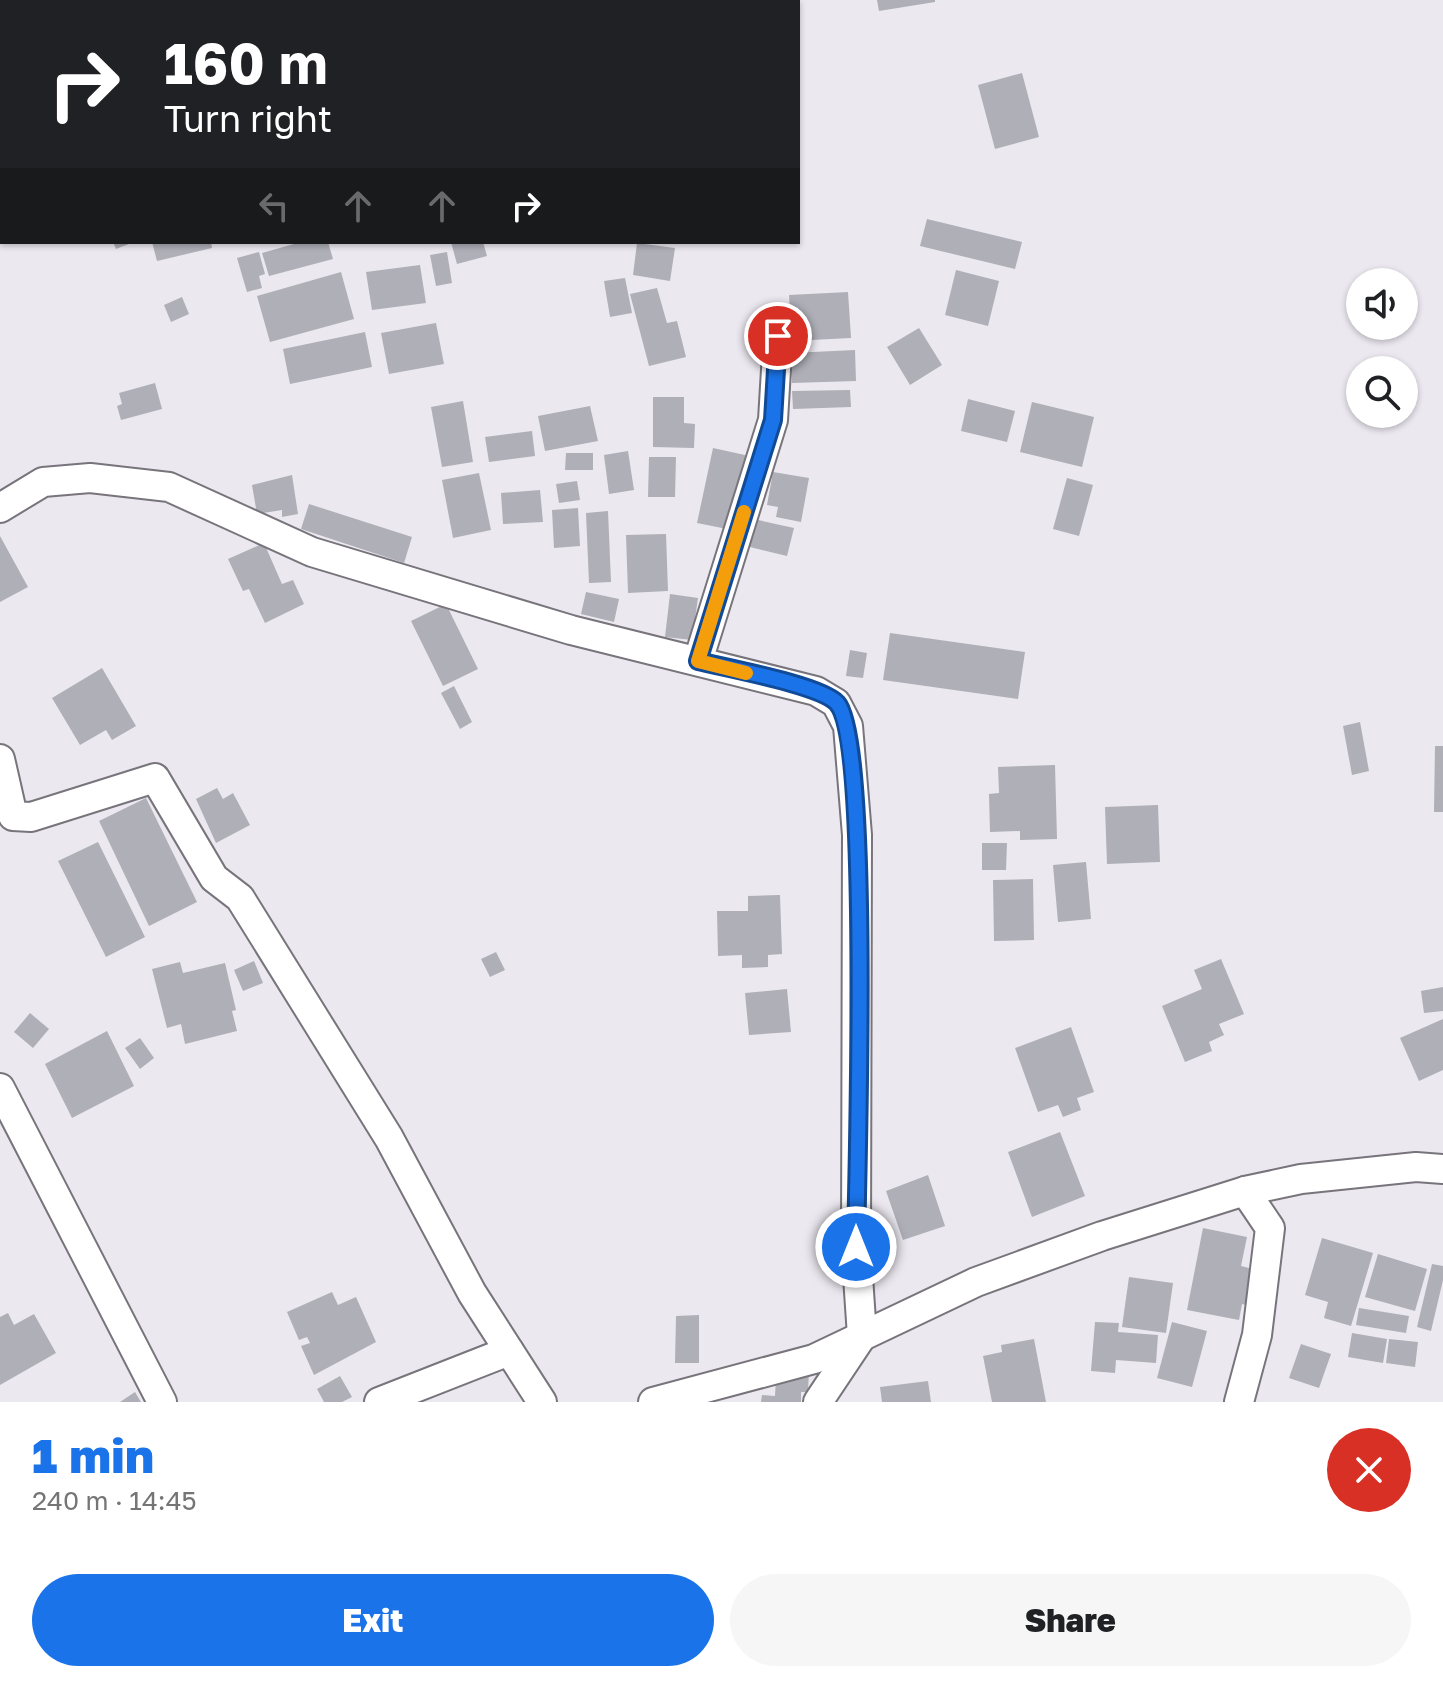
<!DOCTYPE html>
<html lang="en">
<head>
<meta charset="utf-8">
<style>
	:root { --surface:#fff; --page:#f6f6f6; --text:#202124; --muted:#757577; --accent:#1a73e8 }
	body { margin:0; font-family:"Golos Text",sans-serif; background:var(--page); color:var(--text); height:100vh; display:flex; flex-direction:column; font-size:30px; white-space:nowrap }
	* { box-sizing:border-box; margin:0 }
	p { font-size:26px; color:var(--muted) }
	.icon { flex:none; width:44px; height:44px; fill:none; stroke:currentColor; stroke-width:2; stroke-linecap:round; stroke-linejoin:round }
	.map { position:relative; height:1402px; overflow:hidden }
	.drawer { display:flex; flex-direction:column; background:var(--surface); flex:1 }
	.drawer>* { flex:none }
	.banner { position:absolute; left:0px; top:0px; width:800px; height:244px; box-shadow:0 2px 6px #0004; background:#202124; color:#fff; overflow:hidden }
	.fabs { position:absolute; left:1346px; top:268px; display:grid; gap:16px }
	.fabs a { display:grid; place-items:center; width:72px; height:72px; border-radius:50%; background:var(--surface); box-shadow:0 2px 6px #0004; font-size:40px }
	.pin { position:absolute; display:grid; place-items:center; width:68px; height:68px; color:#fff; margin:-34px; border:4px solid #fff; border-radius:50%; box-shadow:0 2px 8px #0007 }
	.me { position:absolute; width:88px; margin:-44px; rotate:0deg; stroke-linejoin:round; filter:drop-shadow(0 0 6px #0008) }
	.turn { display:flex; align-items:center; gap:28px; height:168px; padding:0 32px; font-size:36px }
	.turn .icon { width:104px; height:104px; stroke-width:2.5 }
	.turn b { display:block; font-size:56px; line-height:68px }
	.lanes { display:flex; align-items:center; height:76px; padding:0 32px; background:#0003; justify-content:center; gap:40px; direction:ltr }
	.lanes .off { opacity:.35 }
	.round { display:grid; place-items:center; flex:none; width:84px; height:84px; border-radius:42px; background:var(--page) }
	.summary { display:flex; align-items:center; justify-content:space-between; height:136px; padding:0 32px }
	h1 { font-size:48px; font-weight:800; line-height:60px; color:var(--accent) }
	.action { display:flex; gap:16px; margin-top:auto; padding:16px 32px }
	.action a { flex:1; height:92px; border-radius:48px; background:var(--accent); color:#fff; font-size:32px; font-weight:800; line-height:92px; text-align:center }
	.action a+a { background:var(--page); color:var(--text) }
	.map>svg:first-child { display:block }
</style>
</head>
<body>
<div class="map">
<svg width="1443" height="1402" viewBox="0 0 1443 1402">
	<rect width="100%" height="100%" fill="#ece8f0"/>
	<g fill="#aeafb7">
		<polygon points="877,0 935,0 935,2 879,11"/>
		<polygon points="1022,73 1039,137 995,149 978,85"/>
		<polygon points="927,219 1022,242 1015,269 920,246"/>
		<polygon points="113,242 134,242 116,249"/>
		<polygon points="152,242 211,242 212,248 157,261"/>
		<polygon points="301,242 328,242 333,259 269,276 262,253"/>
		<polygon points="451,242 483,242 487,256 457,264"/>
		<polygon points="637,243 675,248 670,281 633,275"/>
		<polygon points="259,252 265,274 259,276 262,288 247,292 237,258"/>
		<polygon points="447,252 452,283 436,286 430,255"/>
		<polygon points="420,265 426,303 372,310 366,272"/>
		<polygon points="956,270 999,281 988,326 945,315"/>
		<polygon points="341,272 354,319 270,342 257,296"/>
		<polygon points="625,278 632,313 610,317 604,281"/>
		<polygon points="657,288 667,323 677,321 686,357 649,366 630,294"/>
		<polygon points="848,292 851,338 792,341 789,295"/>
		<polygon points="182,297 189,314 171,322 164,305"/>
		<polygon points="436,323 444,364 389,374 381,333"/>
		<polygon points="919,328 942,365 910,385 887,347"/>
		<polygon points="365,332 372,367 290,384 283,349"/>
		<polygon points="855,350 856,381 792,383 791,353"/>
		<polygon points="155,383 162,409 121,420 117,406 122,404 119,393"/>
		<polygon points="850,390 851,407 793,409 792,391"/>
		<polygon points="653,397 684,397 684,423 695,424 694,448 653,447"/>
		<polygon points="968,399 1015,411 1007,442 961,431"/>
		<polygon points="463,401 473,462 442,467 431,407"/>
		<polygon points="1032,402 1094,417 1082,467 1020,452"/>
		<polygon points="590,406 598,441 545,451 538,416"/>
		<polygon points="532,431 535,456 489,462 485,437"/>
		<polygon points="713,448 754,457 737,531 697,523"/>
		<polygon points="628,451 634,490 609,494 604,455"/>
		<polygon points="566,453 593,453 593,470 565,470"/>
		<polygon points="649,457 676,457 675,497 648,497"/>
		<polygon points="773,472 809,478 801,522 776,517 778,507 767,505"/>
		<polygon points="479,473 491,530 453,538 442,480"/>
		<polygon points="292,475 298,514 282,517 282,510 257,514 252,485"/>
		<polygon points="1067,478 1093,485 1079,536 1053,529"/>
		<polygon points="577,481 580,500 559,503 556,484"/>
		<polygon points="540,490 543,522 503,524 501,493"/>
		<polygon points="309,504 412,537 404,563 301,529"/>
		<polygon points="578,508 580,546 554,548 552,510"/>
		<polygon points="608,511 611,582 589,583 586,513"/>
		<polygon points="749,518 794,528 787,556 742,545"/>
		<polygon points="666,534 668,591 628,593 626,535"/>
		<polygon points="0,536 28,587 0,602"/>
		<polygon points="264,543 282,584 293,580 304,604 265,623 249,589 243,591 228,559"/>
		<polygon points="586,592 619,599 614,622 581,614"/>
		<polygon points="670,594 698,598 692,640 665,637"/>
		<polygon points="446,604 478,669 443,686 411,621"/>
		<polygon points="890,633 1025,652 1018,699 883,680"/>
		<polygon points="850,650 867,653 863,678 846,676"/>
		<polygon points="102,668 136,726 112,740 106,730 80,745 52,698"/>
		<polygon points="454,686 472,722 460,729 441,693"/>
		<polygon points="1360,722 1369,771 1352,775 1343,726"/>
		<polygon points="1435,746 1443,746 1443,812 1434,812"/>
		<polygon points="1055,765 1057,839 1020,840 1020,831 990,832 989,794 999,793 998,767"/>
		<polygon points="217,788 223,799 233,793 250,825 216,843 196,799"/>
		<polygon points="146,798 197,902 149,926 99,821"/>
		<polygon points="1158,805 1160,862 1107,864 1105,807"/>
		<polygon points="98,842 145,937 106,957 58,861"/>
		<polygon points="982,843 1007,843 1006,870 982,870"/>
		<polygon points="1086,862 1091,919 1058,922 1053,865"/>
		<polygon points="1033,879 1034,940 994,941 993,880"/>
		<polygon points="780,895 782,954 768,955 768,967 742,968 742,955 718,956 717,911 748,911 748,896"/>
		<polygon points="496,952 505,970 490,977 481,959"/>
		<polygon points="1221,959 1244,1014 1219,1024 1224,1035 1209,1042 1212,1051 1185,1062 1162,1006 1202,989 1194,970"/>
		<polygon points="254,961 263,983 243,991 234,970"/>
		<polygon points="180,962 183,973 225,963 236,1010 232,1011 237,1031 185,1044 181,1024 167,1028 152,969"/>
		<polygon points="1443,987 1443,1011 1424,1013 1421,991"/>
		<polygon points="787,989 791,1032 749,1035 745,993"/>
		<polygon points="30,1013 49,1029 33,1048 14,1032"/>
		<polygon points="1443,1019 1443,1070 1419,1081 1400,1038"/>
		<polygon points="1071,1027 1094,1092 1077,1098 1081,1110 1063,1117 1058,1105 1038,1112 1015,1048"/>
		<polygon points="107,1031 134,1086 72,1118 45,1064"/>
		<polygon points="140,1038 154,1058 140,1069 125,1048"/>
		<polygon points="1060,1132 1085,1196 1032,1217 1008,1152"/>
		<polygon points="928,1175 945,1226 903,1240 886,1191"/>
		<polygon points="1203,1228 1247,1237 1241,1266 1257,1270 1250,1306 1242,1304 1239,1320 1187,1310"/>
		<polygon points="1322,1238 1373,1253 1351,1326 1324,1318 1328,1302 1305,1295"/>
		<polygon points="1378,1254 1427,1269 1415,1311 1365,1297"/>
		<polygon points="1432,1264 1443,1266 1443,1280 1431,1331 1417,1327"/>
		<polygon points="1129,1277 1173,1283 1166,1333 1122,1327"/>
		<polygon points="332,1292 338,1305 356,1297 376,1342 314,1375 301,1346 310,1343 307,1337 299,1340 287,1312"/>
		<polygon points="1359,1308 1409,1316 1406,1333 1356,1325"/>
		<polygon points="8,1313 14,1325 34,1314 56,1353 0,1385 0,1317"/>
		<polygon points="699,1315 699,1363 675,1363 676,1316"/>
		<polygon points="1095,1322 1119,1323 1118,1332 1158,1335 1156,1363 1116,1360 1115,1373 1091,1371"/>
		<polygon points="1172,1322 1207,1331 1192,1387 1157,1378"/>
		<polygon points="1352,1333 1387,1339 1383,1363 1348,1357"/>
		<polygon points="1034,1339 1046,1402 992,1402 983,1356 1002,1352 1001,1345"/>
		<polygon points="1389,1339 1418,1342 1415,1367 1386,1363"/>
		<polygon points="1301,1344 1331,1354 1319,1388 1289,1378"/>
		<polygon points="809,1371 808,1392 801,1392 801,1402 761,1402 762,1395 775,1396 776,1377"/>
		<polygon points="340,1376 352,1397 342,1402 324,1402 317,1389"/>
		<polygon points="928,1381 931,1402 882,1402 880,1387"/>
		<polygon points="135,1392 141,1402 120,1402"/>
	</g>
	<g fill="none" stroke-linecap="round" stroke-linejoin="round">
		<defs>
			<g id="street">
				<polyline points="0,508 43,482 90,478 169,487 312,552 571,630 816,691 836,703 848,726 857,835 856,1247 862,1336 818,1402"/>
				<polyline points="698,661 773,420 778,336"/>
				<polyline points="0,759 13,816 31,817 155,778 214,878 240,898 389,1138 472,1293 542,1402"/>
				<polyline points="0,1088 162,1402"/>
				<polyline points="379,1402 509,1351"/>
				<polyline points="653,1402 814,1359 976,1282 1102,1236 1245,1191 1301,1179 1416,1167 1443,1169"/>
				<polyline points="1239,1402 1257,1335 1270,1228 1245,1191"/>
			</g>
		</defs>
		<use href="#street" stroke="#78747b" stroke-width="32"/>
		<use href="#street" stroke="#fff" stroke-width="28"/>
	</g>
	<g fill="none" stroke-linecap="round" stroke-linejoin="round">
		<defs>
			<path id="route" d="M778,336L773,420L698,661C726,668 820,685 837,703C871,741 857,1170 856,1247"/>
		</defs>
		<use href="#route" stroke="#114b97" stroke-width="20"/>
		<use href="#route" stroke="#1a73e8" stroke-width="14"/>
		<polyline stroke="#f59e0b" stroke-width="14" points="744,512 698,661 746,673"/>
	</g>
</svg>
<div class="fabs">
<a><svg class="icon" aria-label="sound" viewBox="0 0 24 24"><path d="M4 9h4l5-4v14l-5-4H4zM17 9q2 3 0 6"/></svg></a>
<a><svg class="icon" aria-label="search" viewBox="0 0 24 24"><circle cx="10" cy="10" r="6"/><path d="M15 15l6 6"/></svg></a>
</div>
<div class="pin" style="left:778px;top:336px;background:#d93025"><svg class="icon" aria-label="arrive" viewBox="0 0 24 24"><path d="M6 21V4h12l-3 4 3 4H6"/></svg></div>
<svg class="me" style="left:856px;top:1247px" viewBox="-20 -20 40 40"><circle r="17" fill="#1a73e8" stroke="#fff" stroke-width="3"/><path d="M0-11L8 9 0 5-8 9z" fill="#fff"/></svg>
<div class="banner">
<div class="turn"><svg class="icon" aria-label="right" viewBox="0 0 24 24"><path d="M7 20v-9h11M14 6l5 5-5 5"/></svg><div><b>160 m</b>Turn right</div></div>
<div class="lanes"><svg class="icon off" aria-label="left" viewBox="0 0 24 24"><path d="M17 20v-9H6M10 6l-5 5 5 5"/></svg><svg class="icon off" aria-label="ahead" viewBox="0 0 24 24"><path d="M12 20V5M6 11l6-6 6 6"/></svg><svg class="icon off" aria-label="ahead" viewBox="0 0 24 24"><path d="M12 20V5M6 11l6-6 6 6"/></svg><svg class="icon" aria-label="right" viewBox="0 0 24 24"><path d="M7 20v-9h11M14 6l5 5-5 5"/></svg></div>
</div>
</div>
<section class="drawer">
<div class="summary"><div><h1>1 min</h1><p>240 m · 14:45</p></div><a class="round" style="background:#d93025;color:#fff"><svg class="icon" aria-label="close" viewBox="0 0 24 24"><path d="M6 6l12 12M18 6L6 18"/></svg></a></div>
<div class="action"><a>Exit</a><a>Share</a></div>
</section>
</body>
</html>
